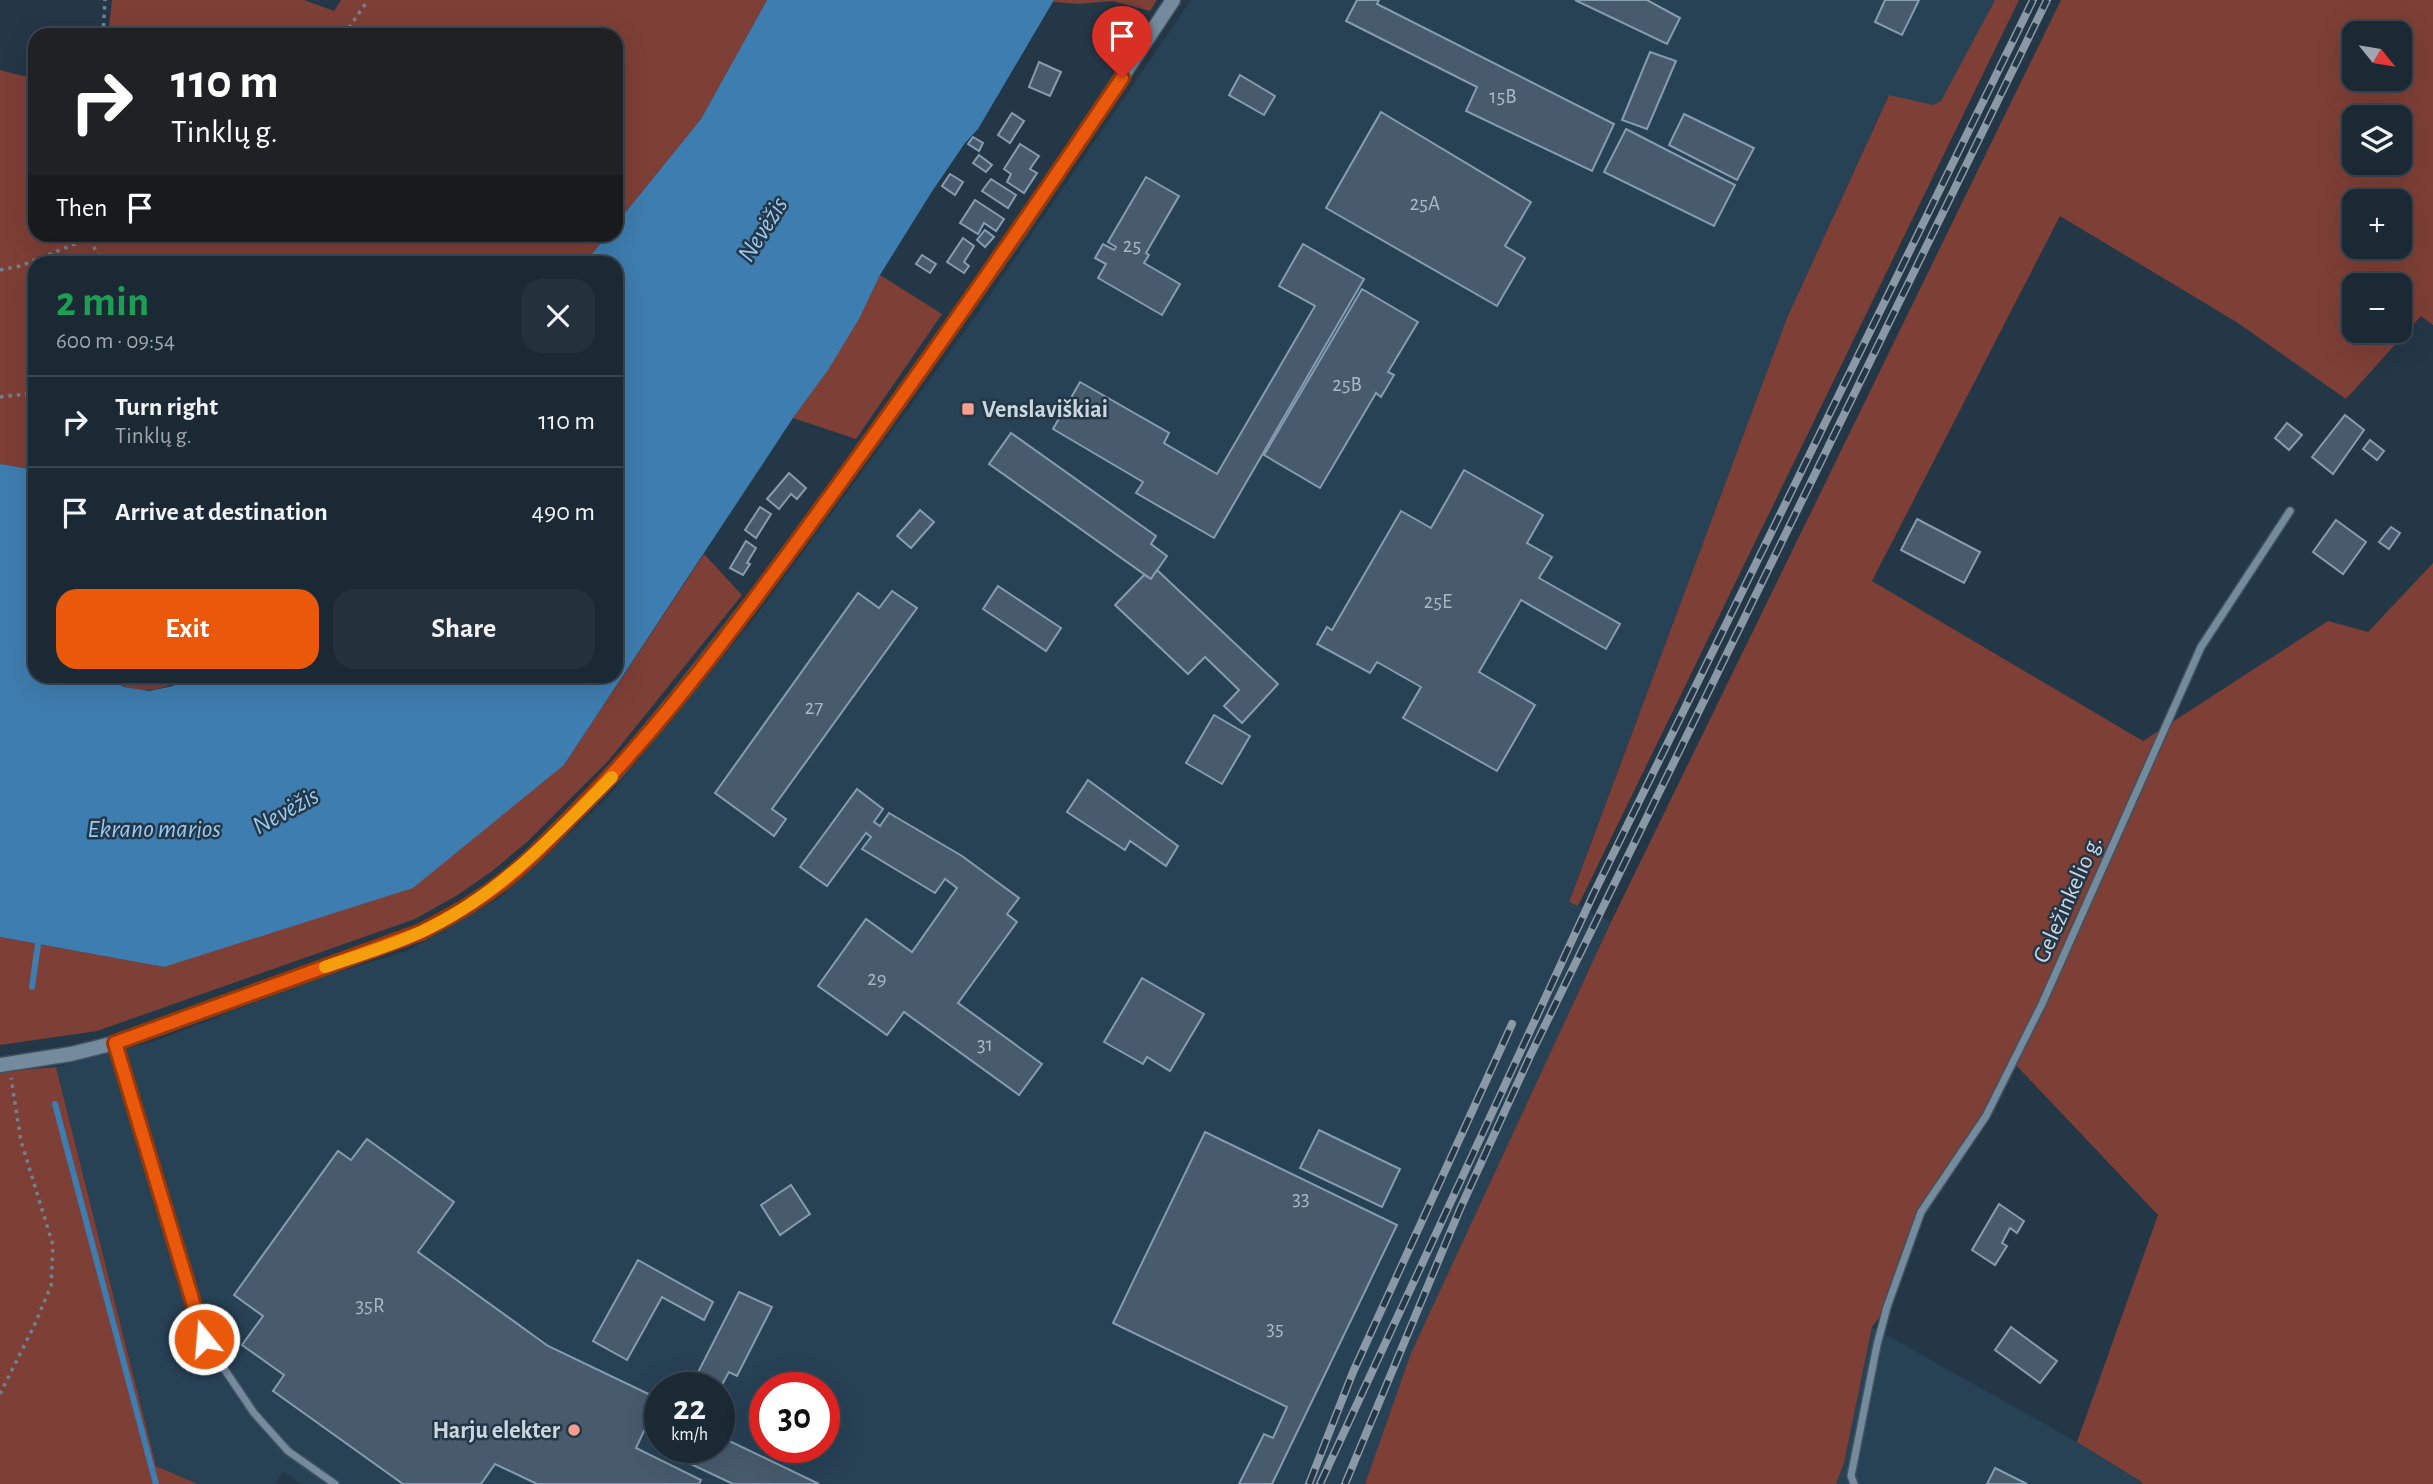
<!DOCTYPE html>
<html lang="en">
<head>
<meta charset="utf-8">
<style>
	:root { --surface:#1b2935; --page:#24313d; --text:#f1f3f6; --muted:#a0a6ad; --line:#394550; --accent:#ea580c }
	body { margin:0; font-family:"Alegreya Sans",sans-serif; background:var(--page); color:var(--text); height:100vh; display:flex; flex-direction:column; font-size:26px; white-space:nowrap }
	* { box-sizing:border-box; margin:0 }
	p { font-size:23px; color:var(--muted) }
	.icon { flex:none; width:38px; height:38px; fill:none; stroke:currentColor; stroke-width:2; stroke-linecap:round; stroke-linejoin:round }
	.map { position:relative; flex:1; overflow:hidden }
	.sheet { position:absolute; left:28px; top:256px; width:595px; height:427px; display:flex; flex-direction:column; background:var(--surface); border-radius:21px; box-shadow:0 7px 28px #0002,0 0 0 2px var(--line) }
	.sheet>* { flex:none }
	.banner { position:absolute; left:28px; top:28px; width:595px; height:214px; border-radius:21px; box-shadow:0 7px 28px #0002,0 0 0 2px var(--line); background:#202124; color:#fff; overflow:hidden }
	.needle { width:46px; rotate:120deg }
	.tools { position:absolute; left:2342px; top:21px; display:grid; gap:14px }
	.tools a { display:grid; place-items:center; width:70px; height:70px; border-radius:14px; background:var(--surface); box-shadow:0 7px 28px #0002,0 0 0 2px var(--line); font-size:35px }
	.speed { position:absolute; left:644px; top:1372px; display:flex; gap:14px; font-size:35px; font-weight:700; text-align:center }
	.speed>* { display:grid; place-content:center; width:91px; height:91px; border-radius:50%; background:var(--surface); box-shadow:0 7px 28px #0002,0 0 0 2px var(--line); line-height:1 }
	.speed small { font-size:18px; font-weight:400 }
	.speed .limit { border:10px solid #d22; background:#fff; color:#111 }
	.pin { position:absolute; display:grid; place-items:center; width:60px; height:60px; color:#fff; margin:-72px -30px; border-radius:50% 50% 50% 0; rotate:-45deg; box-shadow:0 0 7px #0007 }
	.pin .icon { rotate:45deg }
	.me { position:absolute; width:77px; margin:-38px; rotate:343deg; stroke-linejoin:round; filter:drop-shadow(0 0 5px #0008) }
	.turn { display:flex; align-items:center; gap:24px; height:147px; padding:0 28px; font-size:32px }
	.turn .icon { width:91px; height:91px; stroke-width:2.5 }
	.turn b { display:block; font-size:49px; line-height:60px }
	.then { display:flex; align-items:center; height:66px; padding:0 28px; background:#0003; gap:14px; font-size:26px }
	.round { display:grid; place-items:center; flex:none; width:74px; height:74px; border-radius:21px; background:var(--page) }
	.headline { display:flex; align-items:center; justify-content:space-between; height:119px; padding:0 28px }
	h1 { font-size:42px; font-weight:700; line-height:52px; color:#1e9e55 }
	.cta { display:flex; gap:14px; margin-top:auto; padding:14px 28px }
	.cta a { flex:1; height:80px; border-radius:21px; background:var(--accent); color:#fff; font-size:28px; font-weight:700; line-height:80px; text-align:center }
	.cta a+a { background:var(--page); color:var(--text) }
	ul { padding:0; list-style:none }
	li { display:flex; align-items:center; gap:21px; height:91px; padding:0 28px; border-top:2px solid var(--line) }
	li div { flex:1 }
	li b { display:block; font-size:26px }
	li em { font-style:normal }
	.map>svg:first-child { display:block }
</style>
</head>
<body>
<div class="map">
<svg width="2433" height="1484" viewBox="0 0 2433 1484">
	<rect width="100%" height="100%" fill="#243747"/>
	<g fill="#274155" fill-rule="evenodd">
		<path d="M1191,0H1995L1942,101L1933,105L1888,96L1787,318L1569,901L1611,922L1411,1353L1365,1484H302L283,1471L275,1484H198L156,1466L56,1067L155,1041L316,979L407,951L498,899L606,799L756,616L967,329ZM660,1388H719V1447H660ZM765,1388H824V1447H765Z"/>
		<polygon points="1872,1327 2077,1442 2143,1482 2142,1484 1836,1484 1844,1463"/>
	</g>
	<g fill="#7d3f36" fill-rule="evenodd">
		<polygon points="112,0 304,0 334,11 341,0 767,0 701,119 616,224 616,35 108,35"/>
		<polygon points="1054,0 1157,0 1150,11 1112,1 1079,4 1053,2"/>
		<polygon points="1995,0 2019,0 1578,906 1569,902 1787,318 1889,95 1933,105 1941,101"/>
		<path d="M2061,0H2433V325L2421,316L2346,399L2238,323L2060,216L1872,581L2143,741L2328,621L2368,632L2433,563V1484H2142V1482L2077,1442L2158,1215L2013,1062L1986,1116L1921,1212L1887,1307L1872,1327L1844,1463L1836,1484H1365L1411,1353L1611,922ZM2354,33H2399V79H2354ZM2354,117H2399V163H2354ZM2354,201H2399V247H2354ZM2354,285H2399V331H2354Z"/>
		<polygon points="0,70 35,79 35,234 608,235 585,262 35,262 35,470 0,464"/>
		<path d="M880,275L942,314L856,439L793,418C827,372 856,326 880,275Z"/>
		<polygon points="704,554 742,595 609,760 527,842 491,872 456,896 415,919 97,1031 0,1045 0,937 164,967 564,765"/>
		<path d="M104,676H189C162,693 131,696 104,676Z"/>
		<polygon points="56,1067 156,1466 198,1484 0,1484 0,1072"/>
	</g>
	<polygon fill="#3e7daf" points="767,0 1054,0 978,129 965,143 931,193 880,275 859,319 828,370 793,418 564,765 413,888 164,967 0,937 0,464 35,470 35,676 104,676 124,687 149,691 173,686 189,676 616,676 616,262 585,262 608,235 616,234 616,224 701,119"/>
	<g fill="none" stroke-linecap="round" stroke-linejoin="round">
		<g stroke="#3e7daf" stroke-width="6">
			<polyline points="32,987 38,944"/>
			<polyline points="55,1104 156,1484"/>
		</g>
	</g>
	<g fill="#475b6d" stroke="#869caf" stroke-width="2">
		<polygon points="1357,0 1379,0 1377,4 1614,124 1592,171 1466,111 1477,87 1346,21"/>
		<polygon points="1575,0 1647,0 1680,18 1667,44"/>
		<polygon points="1885,0 1919,0 1902,35 1875,22"/>
		<polygon points="1650,52 1676,61 1647,129 1622,120"/>
		<polygon points="1039,62 1061,72 1050,96 1029,87"/>
		<polygon points="1240,75 1275,96 1264,115 1229,95"/>
		<polygon points="1381,112 1531,202 1505,246 1525,258 1497,306 1326,208"/>
		<polygon points="1012,113 1024,121 1010,143 998,135"/>
		<polygon points="1684,114 1754,148 1737,180 1669,145"/>
		<polygon points="1626,129 1735,185 1714,226 1604,172"/>
		<polygon points="973,137 983,143 979,151 968,144"/>
		<polygon points="1020,144 1039,156 1030,169 1037,173 1024,193 1007,182 1011,174 1004,169"/>
		<polygon points="979,155 992,165 986,172 973,163"/>
		<polygon points="950,174 963,182 955,195 942,186"/>
		<polygon points="1146,177 1179,196 1146,253 1149,255 1144,263 1180,284 1162,315 1098,278 1106,264 1095,258 1103,244 1114,250 1116,247 1108,242"/>
		<polygon points="991,179 1016,195 1008,208 982,191"/>
		<polygon points="975,200 1004,219 996,231 984,223 978,234 960,223"/>
		<polygon points="985,230 994,237 985,247 977,240"/>
		<polygon points="963,238 974,246 964,262 969,266 964,273 947,262"/>
		<polygon points="1303,244 1364,279 1214,538 1136,493 1143,482 1053,429 1080,382 1169,433 1164,443 1217,474 1315,306 1279,286"/>
		<polygon points="922,255 936,264 930,273 916,264"/>
		<polygon points="1362,289 1418,322 1388,372 1394,375 1381,397 1376,393 1320,488 1264,455"/>
		<polygon points="2345,415 2364,430 2333,474 2312,457"/>
		<polygon points="2287,423 2302,435 2289,450 2275,438"/>
		<polygon points="1011,433 1156,536 1151,544 1167,556 1151,579 989,464"/>
		<polygon points="2370,440 2384,451 2377,460 2363,449"/>
		<polygon points="1464,470 1543,515 1527,543 1552,557 1539,578 1620,624 1606,649 1521,600 1479,672 1535,705 1497,771 1403,718 1421,687 1377,662 1370,673 1317,644 1327,627 1332,630 1401,511 1431,528"/>
		<polygon points="789,473 806,488 797,499 791,494 779,509 767,499"/>
		<polygon points="760,507 771,514 756,538 745,530"/>
		<polygon points="920,510 934,522 911,548 897,536"/>
		<polygon points="1917,519 1980,552 1964,583 1901,550"/>
		<polygon points="2336,520 2366,542 2343,574 2313,552"/>
		<polygon points="2391,527 2400,533 2389,549 2379,542"/>
		<polygon points="746,541 756,548 747,563 750,564 743,575 730,568"/>
		<polygon points="1157,570 1278,684 1242,723 1224,706 1239,690 1205,657 1188,674 1115,605 1144,575 1151,579"/>
		<polygon points="998,586 1061,628 1046,651 983,609"/>
		<polygon points="892,591 917,608 772,809 786,819 774,836 715,793 858,593 879,608"/>
		<polygon points="1214,715 1250,736 1222,784 1186,763"/>
		<polygon points="1088,780 1178,846 1166,866 1130,841 1125,850 1067,812"/>
		<polygon points="857,789 883,809 874,822 880,826 889,813 962,856 1019,898 1007,914 1017,922 958,1003 1042,1064 1019,1095 904,1012 887,1035 818,986 866,919 912,952 957,888 945,879 935,893 862,849 871,837 866,833 827,886 800,867"/>
		<polygon points="1142,978 1204,1014 1170,1071 1147,1057 1143,1064 1104,1042"/>
		<polygon points="1319,1130 1400,1169 1382,1207 1300,1168"/>
		<polygon points="1205,1132 1397,1225 1272,1484 1239,1484 1264,1434 1273,1438 1287,1407 1113,1323"/>
		<polygon points="367,1139 454,1202 418,1252 548,1346 659,1399 636,1448 701,1480 699,1484 537,1484 495,1464 481,1484 403,1484 273,1391 284,1375 242,1345 263,1316 234,1295 338,1151 351,1160"/>
		<polygon points="791,1185 810,1214 780,1235 761,1205"/>
		<polygon points="1999,1204 2024,1221 2017,1233 2010,1228 2002,1243 2007,1246 1995,1265 1972,1250"/>
		<polygon points="638,1260 713,1302 704,1320 662,1297 627,1360 593,1341"/>
		<polygon points="739,1292 772,1307 737,1376 729,1372 719,1390 719,1388 695,1388 691,1386"/>
		<polygon points="2011,1327 2057,1361 2040,1383 1995,1350"/>
		<polygon points="719,1436 819,1484 733,1484 659,1449 660,1447 719,1447"/>
		<polygon points="1995,1468 2027,1484 1987,1484"/>
	</g>
	<g fill="none" stroke-linecap="round" stroke-linejoin="round">
		<defs>
			<g id="minor">
				<polyline points="115,1044 204,1339 254,1413 288,1451 335,1484"/>
				<polyline points="1854,1484 1851,1476 1877,1345 1887,1307 1921,1212 1986,1116 2042,1004 2201,647 2290,511"/>
			</g>
			<polyline id="secondary" points="0,1065 71,1054 115,1043 421,932 463,909 498,885 534,855 616,772 683,690 758,594 879,430 1020,230 1173,0"/>
		</defs>
		<use href="#minor" stroke="#41525f" stroke-width="10"/>
		<use href="#secondary" stroke="#41525f" stroke-width="17"/>
		<g stroke="#71818e" stroke-width="3.5" stroke-dasharray="3.5 5" stroke-linecap="butt">
			<polyline points="103,35 105,0"/>
			<polyline points="344,35 368,0"/>
			<polyline points="90,239 101,262"/>
			<polyline points="0,270 20,266 100,234"/>
			<polyline points="0,397 35,393"/>
			<polyline points="0,1394 34,1326 51,1286 53,1245 21,1141 11,1078"/>
		</g>
		<use href="#minor" stroke="#748a9d" stroke-width="7"/>
		<use href="#secondary" stroke="#748a9d" stroke-width="14"/>
		<defs>
			<g id="rail">
				<polyline points="1309,1484 1353,1372 1512,1024"/>
				<polyline points="1320,1484 1593,895 2033,0"/>
				<polyline points="1345,1484 1460,1209 1530,1056 2047,0"/>
			</g>
		</defs>
		<use href="#rail" stroke="#8b99a6" stroke-width="8"/>
		<use href="#rail" stroke="#243747" stroke-width="5" stroke-dasharray="16" stroke-linecap="butt"/>
	</g>
	<g fill="none" stroke-linecap="round" stroke-linejoin="round">
		<defs>
			<path id="route" d="M204,1339L115,1043L421,932C447,918 474,904 497,886C526,865 550,838 575,813C655,733 724,641 791,550C905,395 1015,237 1122,78"/>
		</defs>
		<use href="#route" stroke="#983908" stroke-width="18"/>
		<use href="#route" stroke="#ea580c" stroke-width="12"/>
		<path stroke="#f59e0b" stroke-width="12" d="M325,967C357,956 391,946 421,932C497,897 554,835 612,777"/>
	</g>
	<g fill="#f59d8f" stroke="#243747" stroke-width="2.5">
		<rect x="961" y="402" width="14" height="14" rx="3.5"/>
		<circle cx="574" cy="1430" r="7"/>
	</g>
	<g text-anchor="middle" stroke-width="5" stroke-linejoin="round" paint-order="stroke">
		<g font-size="21" fill="#aab8c4">
			<text x="1503" y="103">15B</text>
			<text x="1425" y="210">25A</text>
			<text x="1132" y="252">25</text>
			<text x="1347" y="391">25B</text>
			<text x="1438" y="608">25E</text>
			<text x="814" y="714">27</text>
			<text x="877" y="985">29</text>
			<text x="985" y="1051">31</text>
			<text x="1301" y="1205">33</text>
			<text x="370" y="1312">35R</text>
			<text x="1275" y="1335">35</text>
		</g>
		<g font-size="24" font-weight="bold" fill="#cbd7e1" stroke="#243747" text-anchor="start">
			<text x="982" y="417">Venslaviškiai</text>
			<text x="560" y="1438" text-anchor="end">Harju elekter</text>
		</g>
		<g font-size="24" fill="#cbd7e1" stroke="#243747">
			<text transform="translate(2067 899) rotate(-66)" y="8">Geležinkelio g.</text>
		</g>
		<g font-size="26" font-style="italic" fill="#98c9f3" stroke="#243747">
			<text transform="translate(762 229) rotate(-58)" y="9">Nevėžis</text>
			<text transform="translate(285 810) rotate(-29)" y="9">Nevėžis</text>
			<text x="154" y="837">Ekrano marios</text>
		</g>
	</g>
</svg>
<div class="tools">
<a><svg class="needle" viewBox="-14 -14 28 28"><path d="M0-13l5 13h-10z" fill="#e53935"/><path d="M0 13l5-13h-10z" fill="#a0a6ad"/></svg></a>
<a><svg class="icon" aria-label="layers" viewBox="0 0 24 24"><path d="M12 4l9 5-9 5-9-5zM3 14l9 5 9-5"/></svg></a>
<a>+</a>
<a>−</a>
</div>
<div class="speed"><div>22<small>km/h</small></div><div class="limit">30</div></div>
<div class="pin" style="left:1122px;top:78px;background:#d93025"><svg class="icon" aria-label="arrive" viewBox="0 0 24 24"><path d="M6 21V4h12l-3 4 3 4H6"/></svg></div>
<svg class="me" style="left:204px;top:1339px" viewBox="-20 -20 40 40"><circle r="17" fill="#ea580c" stroke="#fff" stroke-width="3"/><path d="M0-11L8 9 0 5-8 9z" fill="#fff"/></svg>
<div class="banner">
<div class="turn"><svg class="icon" aria-label="right" viewBox="0 0 24 24"><path d="M7 20v-9h11M14 6l5 5-5 5"/></svg><div><b>110 m</b>Tinklų g.</div></div>
<div class="then">Then<svg class="icon" aria-label="arrive" viewBox="0 0 24 24"><path d="M6 21V4h12l-3 4 3 4H6"/></svg></div>
</div>
<section class="sheet">
<div class="headline"><div><h1>2 min</h1><p>600 m · 09:54</p></div><a class="round"><svg class="icon" aria-label="close" viewBox="0 0 24 24"><path d="M6 6l12 12M18 6L6 18"/></svg></a></div>
<ul>
<li><svg class="icon" aria-label="right" viewBox="0 0 24 24"><path d="M7 20v-9h11M14 6l5 5-5 5"/></svg><div><b>Turn right</b><p>Tinklų g.</p></div><em>110 m</em></li>
<li><svg class="icon" aria-label="arrive" viewBox="0 0 24 24"><path d="M6 21V4h12l-3 4 3 4H6"/></svg><div><b>Arrive at destination</b></div><em>490 m</em></li>
</ul>
<div class="cta"><a>Exit</a><a>Share</a></div>
</section>
</div>
</body>
</html>
